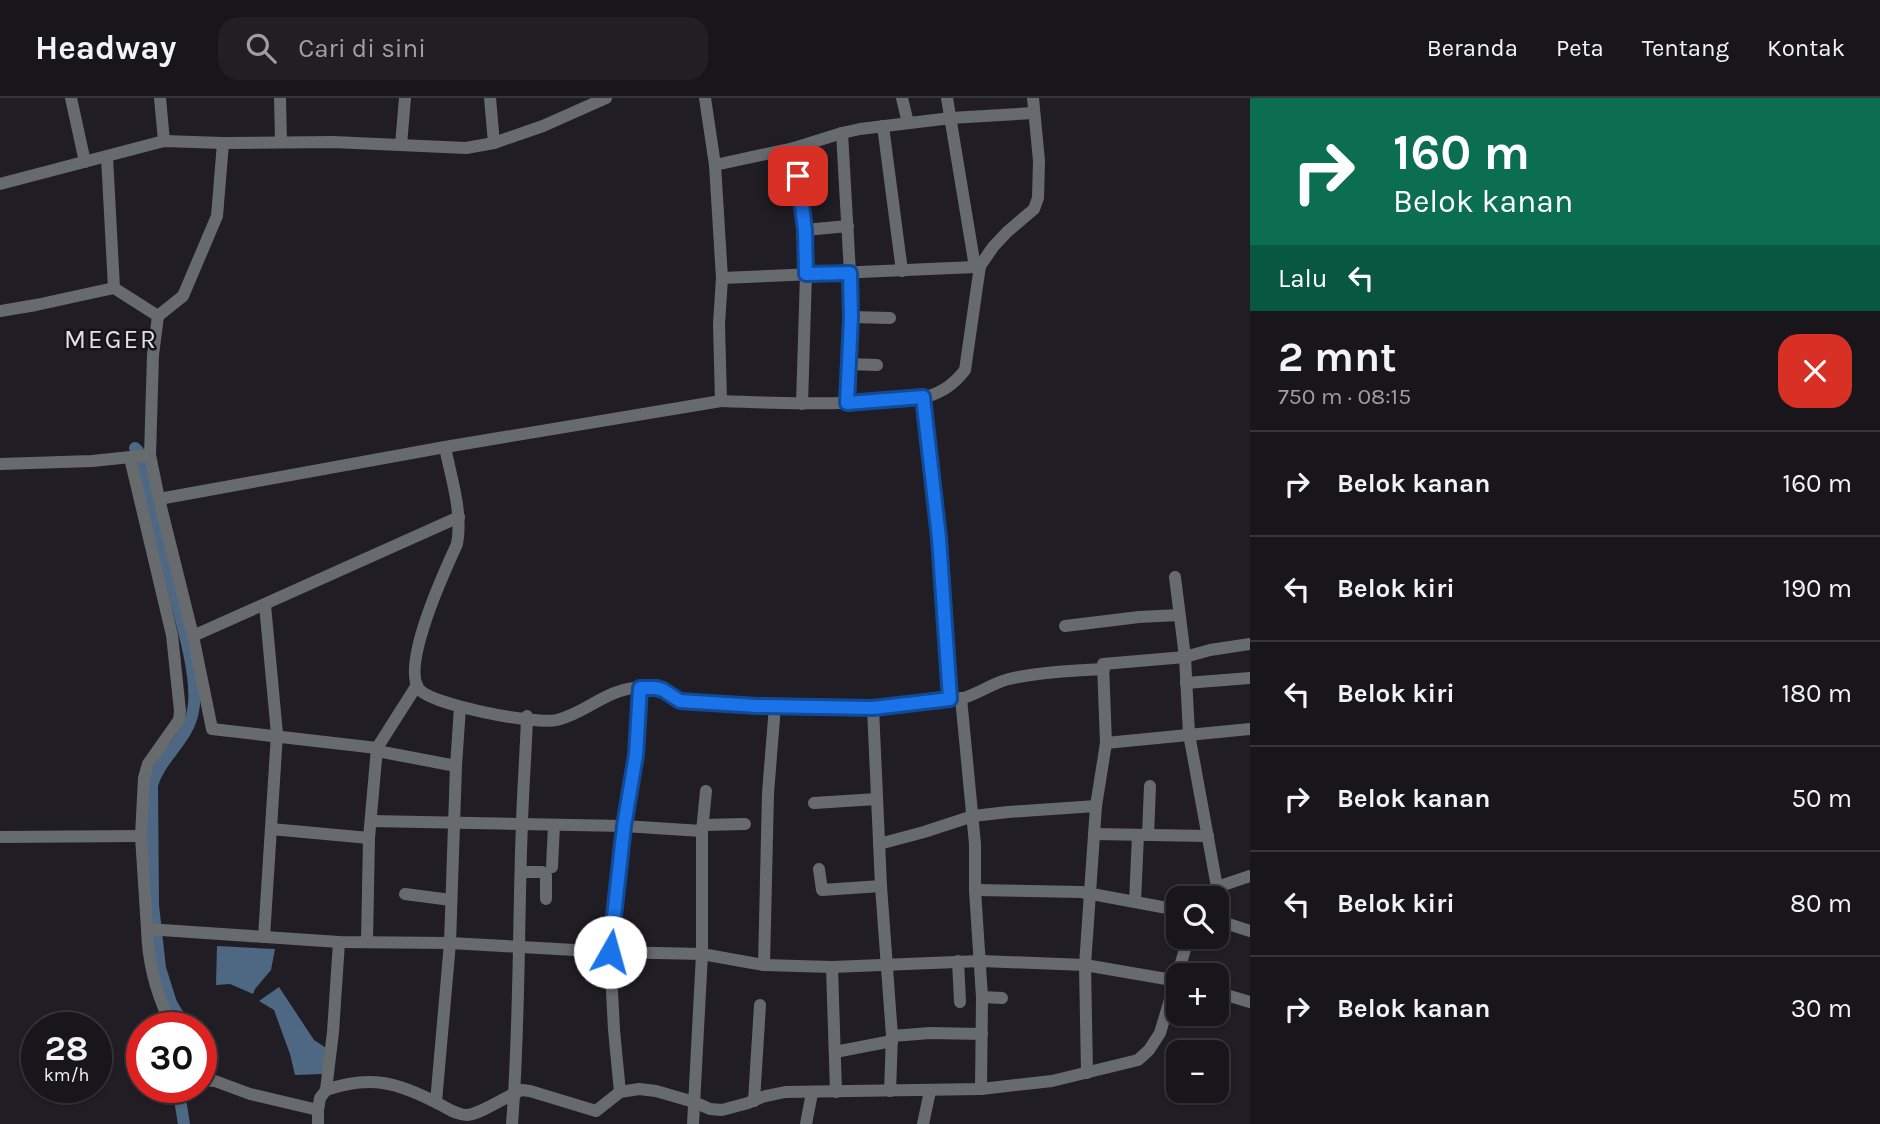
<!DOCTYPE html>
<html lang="id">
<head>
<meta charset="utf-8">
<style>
	:root { --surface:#18161b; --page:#211f24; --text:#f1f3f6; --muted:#9f9fa3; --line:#36353a }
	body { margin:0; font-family:Karla,sans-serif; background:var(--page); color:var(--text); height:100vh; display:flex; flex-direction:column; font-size:26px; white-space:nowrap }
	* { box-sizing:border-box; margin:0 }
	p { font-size:23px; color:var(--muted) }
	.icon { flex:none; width:38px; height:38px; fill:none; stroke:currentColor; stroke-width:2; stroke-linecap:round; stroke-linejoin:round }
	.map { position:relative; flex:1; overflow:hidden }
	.sheet { display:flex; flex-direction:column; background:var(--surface); width:630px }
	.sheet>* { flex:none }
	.top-card { background:#0b6e4f; color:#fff; overflow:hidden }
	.tools { position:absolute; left:1166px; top:788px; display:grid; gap:14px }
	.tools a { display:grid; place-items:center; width:63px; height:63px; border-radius:14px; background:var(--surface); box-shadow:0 2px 5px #0004,0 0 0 2px var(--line); font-size:35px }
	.speed { position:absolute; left:21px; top:914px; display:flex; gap:14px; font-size:35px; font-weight:700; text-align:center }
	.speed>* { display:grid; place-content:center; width:91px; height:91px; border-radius:50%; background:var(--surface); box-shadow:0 2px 5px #0004,0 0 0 2px var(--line); line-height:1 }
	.speed small { font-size:18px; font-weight:400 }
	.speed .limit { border:10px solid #d22; background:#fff; color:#111 }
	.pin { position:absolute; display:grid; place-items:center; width:60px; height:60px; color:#fff; margin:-30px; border-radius:14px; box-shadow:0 4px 10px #0006 }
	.me { position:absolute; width:77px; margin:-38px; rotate:7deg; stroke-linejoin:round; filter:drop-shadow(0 0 5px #0008) }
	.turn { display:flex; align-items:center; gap:24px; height:147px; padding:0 28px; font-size:32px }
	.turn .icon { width:91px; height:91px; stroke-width:2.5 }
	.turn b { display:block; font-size:49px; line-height:60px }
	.then { display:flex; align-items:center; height:66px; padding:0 28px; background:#0003; gap:14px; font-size:26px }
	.round { display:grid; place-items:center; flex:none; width:74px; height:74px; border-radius:21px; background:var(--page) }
	.overview { display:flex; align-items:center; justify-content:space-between; height:119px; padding:0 28px }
	h1 { font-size:42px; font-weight:700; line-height:52px }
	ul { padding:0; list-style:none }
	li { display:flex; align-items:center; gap:21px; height:105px; padding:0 28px; border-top:2px solid var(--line) }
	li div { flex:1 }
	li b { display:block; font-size:26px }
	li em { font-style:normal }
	header { display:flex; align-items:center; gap:42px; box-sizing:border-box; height:98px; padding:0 35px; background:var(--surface); border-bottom:2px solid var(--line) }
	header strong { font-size:33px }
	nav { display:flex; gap:38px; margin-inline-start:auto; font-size:24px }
	.search { width:490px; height:63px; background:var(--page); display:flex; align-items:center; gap:18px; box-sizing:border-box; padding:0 24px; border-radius:21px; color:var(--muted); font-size:26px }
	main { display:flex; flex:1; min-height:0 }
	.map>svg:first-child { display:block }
</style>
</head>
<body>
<header>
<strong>Headway</strong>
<div class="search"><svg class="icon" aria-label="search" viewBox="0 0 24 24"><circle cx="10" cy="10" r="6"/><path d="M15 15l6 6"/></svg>Cari di sini</div>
<nav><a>Beranda</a><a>Peta</a><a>Tentang</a><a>Kontak</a></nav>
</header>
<main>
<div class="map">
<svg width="1250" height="1026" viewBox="0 0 1250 1026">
	<rect width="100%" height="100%" fill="#201d24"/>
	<g fill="#4e6884">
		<polygon points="217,848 275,851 271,872 255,891 253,896 230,886 216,887"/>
		<polygon points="279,889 314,942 326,950 323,976 295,977 290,956 274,912 259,903"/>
	</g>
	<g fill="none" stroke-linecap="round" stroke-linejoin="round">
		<g stroke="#4e6884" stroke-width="12">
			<path d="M135,350L138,353C151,403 164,453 176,503C184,532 199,585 193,613C188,642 160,659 152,687L153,807L160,870L171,905L185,929"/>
			<polyline points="201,968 201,971"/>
			<polyline points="178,989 184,1026"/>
		</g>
		<g stroke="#686b6e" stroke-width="12">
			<polyline points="71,0 85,64"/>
			<polyline points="160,0 164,43"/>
			<polyline points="280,0 281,44"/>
			<polyline points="490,0 494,45"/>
			<path d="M705,0L715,67L722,180L719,226L721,303C775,305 829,307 883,303C897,302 913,302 926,299C943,294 954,286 965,272L980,168L993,149L1007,134L1034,111L1038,100L1039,63L1033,0"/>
			<polyline points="902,0 908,25"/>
			<polyline points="947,0 975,169"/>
			<polyline points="883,28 902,173"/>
			<polyline points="842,35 850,175 851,219 847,305"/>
			<polyline points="223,45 217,118 183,198 158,218 153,257 150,357 159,401 445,349 721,303"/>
			<polyline points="401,47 405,0"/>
			<polyline points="107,59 114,190"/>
			<polyline points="715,67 794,50"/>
			<polyline points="0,86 164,43 223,45 333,44 466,50 494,45 543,28 606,0"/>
			<polyline points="805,132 848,128"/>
			<polyline points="722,180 975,169 980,168"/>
			<polyline points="0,213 36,207 114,190 158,218"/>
			<polyline points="851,219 890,220"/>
			<polyline points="848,266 877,267"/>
			<polyline points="923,299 939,440 950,601"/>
			<polyline points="802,306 806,176 805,132 794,50 842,35 860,31 951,20 1034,15"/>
			<path d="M445,349C451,380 463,414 457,446C445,472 401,567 419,591C431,607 536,627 557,622C584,616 606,592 635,590C643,589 653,589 661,592C672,595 677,602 690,604C749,609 810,610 870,610C887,609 905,605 922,604C935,602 948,603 960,601C977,597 992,585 1009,581C1039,574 1072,573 1104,571"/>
			<polyline points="130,360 172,537 180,613 179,622 148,666 144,680 141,738 147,831"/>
			<polyline points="0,366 92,363 150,357"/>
			<polyline points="159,401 193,538 212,631 377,650 417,587"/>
			<polyline points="1175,479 1185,559 1189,636 1217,789"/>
			<polyline points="1065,528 1139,519 1179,517"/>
			<polyline points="193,538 459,419"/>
			<polyline points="1186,585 1250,580"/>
			<polyline points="961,600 975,746 975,792 982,899 981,991"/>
			<polyline points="873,610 881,788 892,938 930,935 982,936"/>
			<polyline points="1106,645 1250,631"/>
			<polyline points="377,653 456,668"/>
			<polyline points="814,705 877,701"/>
			<polyline points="371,723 624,728 702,733"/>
			<polyline points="703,727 745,726"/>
			<polyline points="271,731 369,740"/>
			<polyline points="1094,736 1208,738"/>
			<polyline points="1148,737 1150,688"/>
			<polyline points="0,739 141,738"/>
			<polyline points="879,746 924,734 973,718 1008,714 1096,708"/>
			<polyline points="552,769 554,727"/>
			<polyline points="819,771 822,792 881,788"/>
			<polyline points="521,774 542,774 546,777 546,801"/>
			<polyline points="975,792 1081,794 1178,812"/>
			<polyline points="405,796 451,802"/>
			<polyline points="1208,800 1217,789 1250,778"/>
			<polyline points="1135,804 1138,737"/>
			<polyline points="1216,822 1250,833"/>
			<polyline points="264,839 277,636 265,507"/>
			<polyline points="367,843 369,740 377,650"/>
			<polyline points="958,863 960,904"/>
			<polyline points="764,867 768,695 775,608"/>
			<polyline points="832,869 836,994"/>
			<polyline points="1216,894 1250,904"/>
			<polyline points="982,899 1002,900"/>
			<path d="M173,929C157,899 148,865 147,831L339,844L450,845L610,854L702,856L764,867L832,869L981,863L1085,867L1178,883"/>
			<polyline points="835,954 892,943"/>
			<polyline points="1087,975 1085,867 1096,708 1106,645 1103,566 1185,559 1210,552 1250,546"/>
			<polyline points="201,982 215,983 250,996 318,1012"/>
			<path d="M326,992C370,977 397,984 437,1005C446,1009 456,1017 467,1017C481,1016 508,997 522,992L530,993L596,1013L620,994L639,991L656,993L694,1004L710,1011L722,1012L748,1005L762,999L785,994L981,991L1052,983L1138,962L1149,952L1160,935L1189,838"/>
			<polyline points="890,993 892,938"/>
			<polyline points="620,994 614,932 610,854 624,728 636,657 640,590"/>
			<polyline points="754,1003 760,907"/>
			<polyline points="436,1004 450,845 456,668 460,609"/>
			<polyline points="318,1026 318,1012 320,1000 326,992 333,934 339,844"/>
			<path d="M512,1026C520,926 518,825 522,725C523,689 526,653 527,618"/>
			<polyline points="693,1026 702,856 702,733 706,693"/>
			<polyline points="806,1026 812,995"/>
			<polyline points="923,1026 930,993"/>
		</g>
	</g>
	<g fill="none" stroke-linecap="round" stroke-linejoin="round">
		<defs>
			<polyline id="route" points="610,854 624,728 636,657 640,590 656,590 663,592 680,603 757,608 873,610 950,601 939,440 923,299 847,305 851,219 850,175 806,176 805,132 798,78"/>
		</defs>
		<use href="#route" stroke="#114b97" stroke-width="18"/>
		<use href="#route" stroke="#1a73e8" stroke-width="12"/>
	</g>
	<g text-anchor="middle" stroke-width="5" stroke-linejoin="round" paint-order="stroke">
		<g font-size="26" letter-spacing="2" fill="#e2dfe8" stroke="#16141a">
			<text x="111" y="250">MEGER</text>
		</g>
	</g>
</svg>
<div class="tools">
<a><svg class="icon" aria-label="search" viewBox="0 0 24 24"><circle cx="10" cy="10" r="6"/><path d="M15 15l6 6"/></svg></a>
<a>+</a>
<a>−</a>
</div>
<div class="speed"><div>28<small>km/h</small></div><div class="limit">30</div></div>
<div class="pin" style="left:798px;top:78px;background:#d93025"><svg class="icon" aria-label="arrive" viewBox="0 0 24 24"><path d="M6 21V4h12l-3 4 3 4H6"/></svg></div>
<svg class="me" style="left:610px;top:854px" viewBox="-20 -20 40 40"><circle r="19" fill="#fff"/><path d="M0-13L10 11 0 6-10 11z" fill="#1a73e8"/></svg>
</div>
<section class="sheet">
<div class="top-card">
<div class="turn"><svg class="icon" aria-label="right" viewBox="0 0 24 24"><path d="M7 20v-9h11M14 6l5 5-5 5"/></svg><div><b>160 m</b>Belok kanan</div></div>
<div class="then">Lalu<svg class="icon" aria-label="left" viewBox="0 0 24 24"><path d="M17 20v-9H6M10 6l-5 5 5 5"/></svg></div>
</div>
<div class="overview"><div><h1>2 mnt</h1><p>750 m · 08:15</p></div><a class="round" style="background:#d93025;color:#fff"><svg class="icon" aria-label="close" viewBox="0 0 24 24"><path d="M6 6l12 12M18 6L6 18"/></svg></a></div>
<ul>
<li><svg class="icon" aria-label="right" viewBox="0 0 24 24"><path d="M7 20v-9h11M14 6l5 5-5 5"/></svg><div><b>Belok kanan</b></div><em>160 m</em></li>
<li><svg class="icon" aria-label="left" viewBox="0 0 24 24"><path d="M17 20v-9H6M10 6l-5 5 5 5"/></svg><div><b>Belok kiri</b></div><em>190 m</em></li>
<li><svg class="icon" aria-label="left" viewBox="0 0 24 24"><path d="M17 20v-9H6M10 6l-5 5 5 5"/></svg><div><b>Belok kiri</b></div><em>180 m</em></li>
<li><svg class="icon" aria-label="right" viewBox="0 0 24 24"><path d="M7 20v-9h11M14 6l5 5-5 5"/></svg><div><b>Belok kanan</b></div><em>50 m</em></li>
<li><svg class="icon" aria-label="left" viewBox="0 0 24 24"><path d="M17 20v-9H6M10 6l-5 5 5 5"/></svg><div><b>Belok kiri</b></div><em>80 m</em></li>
<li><svg class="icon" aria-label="right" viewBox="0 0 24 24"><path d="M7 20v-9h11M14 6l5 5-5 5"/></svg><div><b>Belok kanan</b></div><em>30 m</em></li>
</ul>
</section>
</main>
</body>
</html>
